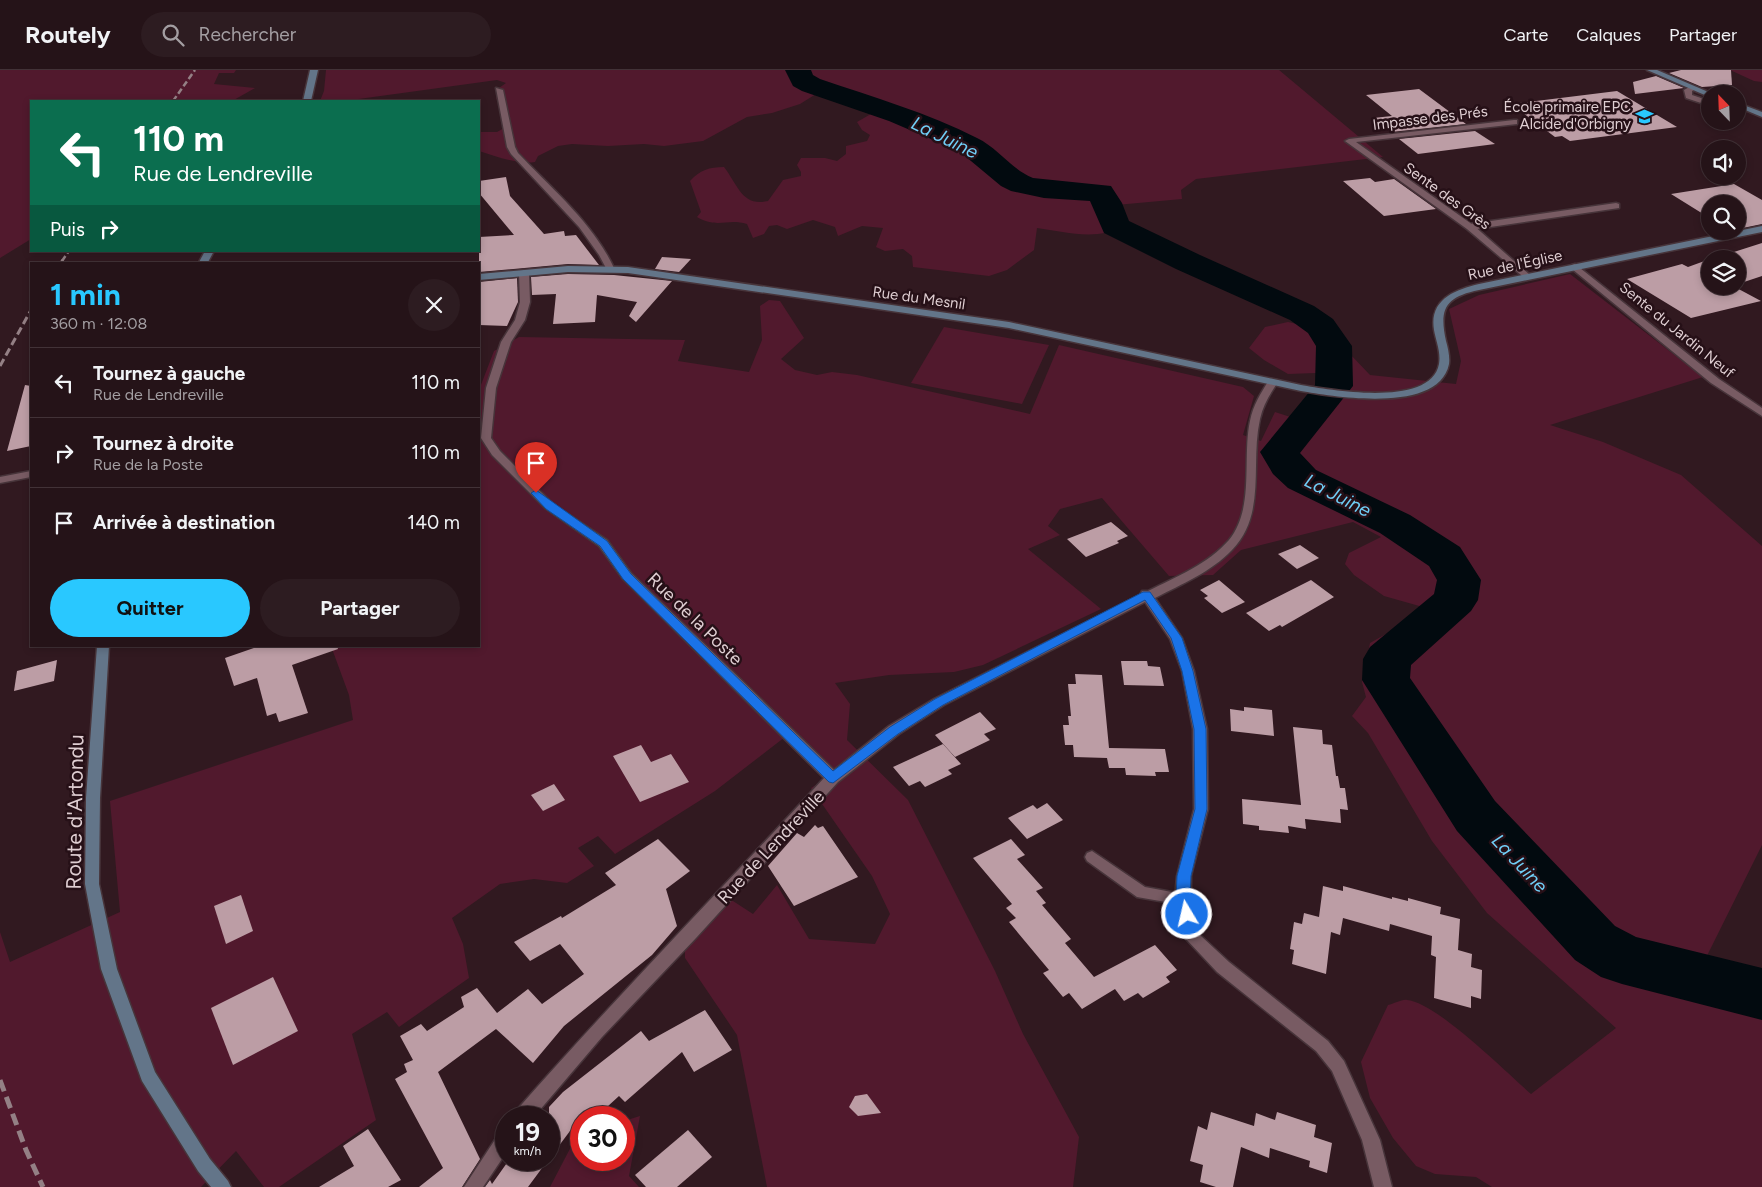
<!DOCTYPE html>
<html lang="fr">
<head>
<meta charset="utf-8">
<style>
	:root { --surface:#251318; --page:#2d1c21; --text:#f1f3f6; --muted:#a39ea2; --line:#423237; --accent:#29c8ff }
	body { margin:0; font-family:Figtree,sans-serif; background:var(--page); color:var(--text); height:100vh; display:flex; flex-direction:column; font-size:19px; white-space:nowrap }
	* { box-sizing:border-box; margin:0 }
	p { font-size:16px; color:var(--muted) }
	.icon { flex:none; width:28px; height:28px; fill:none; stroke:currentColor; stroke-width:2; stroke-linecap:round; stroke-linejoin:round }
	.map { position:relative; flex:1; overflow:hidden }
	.panel { position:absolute; left:30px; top:192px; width:450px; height:385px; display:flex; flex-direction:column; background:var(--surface); border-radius:0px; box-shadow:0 2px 8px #0003,0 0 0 1px var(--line) }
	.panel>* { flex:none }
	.hud { position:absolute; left:30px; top:30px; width:450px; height:152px; border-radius:0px; box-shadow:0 2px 8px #0003,0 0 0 1px var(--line); background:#0b6e4f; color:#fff; overflow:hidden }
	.needle { width:32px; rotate:337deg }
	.controls { position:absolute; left:1701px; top:15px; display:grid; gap:10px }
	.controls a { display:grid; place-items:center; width:45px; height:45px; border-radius:50%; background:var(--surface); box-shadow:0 2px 8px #0003,0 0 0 1px var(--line); font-size:25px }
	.speed { position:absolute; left:495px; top:1036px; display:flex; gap:10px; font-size:25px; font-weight:700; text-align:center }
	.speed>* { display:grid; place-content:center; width:65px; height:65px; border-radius:50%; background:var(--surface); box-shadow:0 2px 8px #0003,0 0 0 1px var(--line); line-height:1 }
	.speed small { font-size:12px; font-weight:400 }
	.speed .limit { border:8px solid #d22; background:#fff; color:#111 }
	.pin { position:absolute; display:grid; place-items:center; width:42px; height:42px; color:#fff; margin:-51px -21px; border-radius:50% 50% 50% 0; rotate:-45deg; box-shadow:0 0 5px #0007 }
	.pin .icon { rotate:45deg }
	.me { position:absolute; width:55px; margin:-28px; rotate:351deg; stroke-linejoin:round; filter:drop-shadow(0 0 4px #0008) }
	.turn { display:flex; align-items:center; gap:18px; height:105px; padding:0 20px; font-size:22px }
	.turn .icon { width:65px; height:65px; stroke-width:2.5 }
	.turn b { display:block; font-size:35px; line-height:42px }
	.then { display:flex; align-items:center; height:48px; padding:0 20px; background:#0003; gap:10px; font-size:19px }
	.round { display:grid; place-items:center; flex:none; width:52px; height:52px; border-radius:26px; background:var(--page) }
	.summary { display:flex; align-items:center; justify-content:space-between; height:85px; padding:0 20px }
	h1 { font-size:30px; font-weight:700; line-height:38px; color:var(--accent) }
	.button { display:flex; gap:10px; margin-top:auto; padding:10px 20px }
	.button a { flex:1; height:58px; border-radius:30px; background:var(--accent); color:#111; font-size:20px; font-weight:700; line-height:58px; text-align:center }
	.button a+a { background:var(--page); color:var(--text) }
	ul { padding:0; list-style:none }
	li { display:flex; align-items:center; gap:15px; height:70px; padding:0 20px; border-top:1px solid var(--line) }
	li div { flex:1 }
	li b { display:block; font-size:19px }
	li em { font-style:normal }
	header { display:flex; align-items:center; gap:30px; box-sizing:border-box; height:70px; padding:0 25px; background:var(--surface); border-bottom:1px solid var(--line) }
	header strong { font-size:24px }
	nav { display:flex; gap:28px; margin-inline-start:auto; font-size:18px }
	.search { width:350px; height:45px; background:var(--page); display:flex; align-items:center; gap:12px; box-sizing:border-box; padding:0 18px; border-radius:28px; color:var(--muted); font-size:19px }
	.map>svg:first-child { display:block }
</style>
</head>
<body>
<header>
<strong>Routely</strong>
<div class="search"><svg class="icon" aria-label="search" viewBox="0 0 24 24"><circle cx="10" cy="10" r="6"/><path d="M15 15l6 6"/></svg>Rechercher</div>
<nav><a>Carte</a><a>Calques</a><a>Partager</a></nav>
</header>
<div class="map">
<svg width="1762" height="1117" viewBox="0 0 1762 1117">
	<rect width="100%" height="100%" fill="#311920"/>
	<g fill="#51192d">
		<polygon points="0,0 236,0 234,3 219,3 214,14 255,18 232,31 31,31 31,169 0,188"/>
		<path d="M326,0H1279L1383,87L1196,109L1181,120L1182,129L1116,135L1122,142L1126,154C1099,172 1067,162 1037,158L1034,180L1007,200L989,206L913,197L912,186L903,179L885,181L876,177L883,158L862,156L838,166L835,157L813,150L787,159L777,155L769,156L764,164L753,168L747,154C727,148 718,159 697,147L701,142L690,111C700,100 709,97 724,97C738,115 742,137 768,131L783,110L801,106V102L797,95L801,88H825L837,91L846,84V76L867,71L870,65L862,60L857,52L883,37L870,28L846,23L816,24L800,34L772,43L747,47L703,71L664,76L644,74L608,76L572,74L558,76L538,86L535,92C518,95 495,86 479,81V62H497L506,57L504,32L496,29L499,18L506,13L497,10L344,31H320L324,21Z"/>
		<polygon points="1730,0 1762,0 1762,12 1754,11"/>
		<path d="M1570,204L1703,307L1550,355L1603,372L1681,405L1762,476V775L1690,920L1762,939V1117H1492L1476,1107L1435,1104L1416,1096L1393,1068L1370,1028L1361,992L1388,935C1394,934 1402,929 1407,930C1436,932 1507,1003 1531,1024L1616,958L1487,843L1432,771L1368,663L1352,646L1366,627L1362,612L1370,573L1430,539L1384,526L1354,505L1345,494L1349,483L1381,467L1353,452L1241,480L1213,505L1169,506L1102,428L1060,439L1048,456L1060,465L1028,479L1101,539L983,595L954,602L889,605L835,613L850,634L847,670L908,730L995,901L1023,964L1079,1067L1073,1117H767L737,965L685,888V861L718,828L733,831L753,844L777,815L809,869L875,874L890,844L872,806L811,718L827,708L785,667L715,721L615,784L598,766L578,778L594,796L567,813L534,809L500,814L452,848L463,874L469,908L399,957L387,942L352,964L376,1050L279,1117H264L236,1081L201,1117H0V862L10,892L120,842L110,731L353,650L349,625L331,576H479V320L494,281L519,267L685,270L678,291L749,302L762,270L760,236L769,230L780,231L804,268L781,289L795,300L817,305L832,302L857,305L1030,344L1059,275L1243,317L1254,326L1243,365L1261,371L1275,342L1312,354L1327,331L1338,335L1348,311L1316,303L1288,304L1264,290L1249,278L1265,257L1288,252L1328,261L1370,305L1456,314L1461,291L1449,239L1479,225Z"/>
		<polygon points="944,257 1049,275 1022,334 911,313"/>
		<polygon points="640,1046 629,1106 639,1117 550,1117 573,1073 581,1068 581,1090 624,1090 624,1051"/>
	</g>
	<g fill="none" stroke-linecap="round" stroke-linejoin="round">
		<path fill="#020a0f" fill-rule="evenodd" d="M785,0H811L813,5L820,9C873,27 928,43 977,68C998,78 1011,99 1033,108L1111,116L1122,133L1129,151L1200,185L1314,236L1333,249L1352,276L1353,316L1300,383L1316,400L1410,445L1460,477L1481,510L1478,530L1471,541L1411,595L1410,608L1495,731L1615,856L1636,867L1762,898V950L1622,914L1601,907L1575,890L1457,761L1362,610L1363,589L1370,577L1434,524L1437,510L1429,496L1380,463L1288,418L1273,404L1260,382L1315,315L1316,276L1308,263L1290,250L1176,199L1104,163L1090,131L1044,128L1011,121L1001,116L959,81L889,51L802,21L793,16Z"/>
	</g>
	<g fill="#bc9da5">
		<polygon points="1681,0 1731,0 1732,15 1702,17 1669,3"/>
		<polygon points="1656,6 1684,18 1635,24 1633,12"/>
		<polygon points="1419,19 1466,54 1391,62 1373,48 1392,46 1366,25"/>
		<polygon points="1617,21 1677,57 1570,71 1562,66 1555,67 1511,34"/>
		<polygon points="1475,61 1495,74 1418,84 1399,69"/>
		<polygon points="506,107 510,126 544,164 564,161 565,166 576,165 599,195 568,194 479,202 479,167 514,165 479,123 479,111"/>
		<polygon points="1370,108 1375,112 1394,109 1436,139 1384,146 1343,111"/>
		<polygon points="1734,114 1762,130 1762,154 1738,159 1738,134 1710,134 1710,147 1708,147 1671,124"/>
		<polygon points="1762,173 1762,206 1738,214 1738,189 1712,189"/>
		<polygon points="662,187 691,189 679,202 655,199"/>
		<polygon points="1710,189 1710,216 1733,216 1761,231 1691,248 1627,209 1682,194 1688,197"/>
		<polygon points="568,204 614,205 672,211 636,252 629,246 637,232 597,225 595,252 553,254 556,224 532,225 531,207"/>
		<polygon points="517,208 518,232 507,256 479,255 479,212"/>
		<polygon points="25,315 31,316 31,376 7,381"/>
		<polygon points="1111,452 1128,466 1117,471 1119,473 1086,487 1067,469"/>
		<polygon points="1300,475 1319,488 1297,499 1278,484"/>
		<polygon points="1219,510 1245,532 1222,543 1204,528 1208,526 1200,520"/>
		<polygon points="1311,510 1334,527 1282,557 1280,555 1269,561 1246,543"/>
		<polygon points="260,576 337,576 338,579 292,595 308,643 279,652 276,643 267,646 257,608 234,616 225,588"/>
		<polygon points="57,590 54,611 14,621 17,601"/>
		<polygon points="1121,591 1147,591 1148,596 1160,597 1164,616 1124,615"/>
		<polygon points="1075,604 1102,605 1109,678 1165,679 1169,702 1155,702 1156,706 1126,705 1125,698 1109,698 1107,688 1074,687 1073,675 1065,675 1063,655 1069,655 1068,646 1071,646 1068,614 1076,614"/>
		<polygon points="1244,637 1272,640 1274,666 1231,661 1230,639 1244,641"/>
		<polygon points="980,642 996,659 984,664 990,670 955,687 935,665"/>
		<polygon points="1293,657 1322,660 1323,674 1332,675 1336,706 1338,706 1340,718 1345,718 1348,740 1340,739 1341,753 1305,749 1306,759 1288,756 1289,763 1259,760 1259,756 1243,754 1242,729 1301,735"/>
		<polygon points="943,674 961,694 948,700 952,704 925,717 920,711 909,716 893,697"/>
		<polygon points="641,675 651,692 671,684 689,712 640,732 613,686"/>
		<polygon points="554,714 565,730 543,741 531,725"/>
		<polygon points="1047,733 1063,750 1027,769 1008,748 1033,735 1037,739"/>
		<polygon points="815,755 818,758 823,756 858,807 794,836 768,796 797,763 804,767"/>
		<polygon points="658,769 690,801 666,819 677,856 652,885 564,956 533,993 496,959 438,1002 480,1089 462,1117 419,1117 443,1098 395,1009 407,1002 404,994 413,990 400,966 421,954 427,961 464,937 461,927 477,918 497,943 528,919 542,934 584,904 560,874 530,891 514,872 561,846 562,848 616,815 605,803"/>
		<polygon points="1011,769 1025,785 1017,789 1043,818 1036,821 1046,833 1042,835 1071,869 1065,873 1094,907 1155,875 1177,900 1166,907 1170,912 1143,928 1138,923 1124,931 1115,919 1082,939 1069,923 1063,927 1043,903 1049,900 1009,852 1016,848 1006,838 1012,834 973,788"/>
		<polygon points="1323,816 1343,821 1343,816 1392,829 1392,827 1408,831 1408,828 1441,837 1440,844 1460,849 1458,880 1472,884 1471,897 1482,900 1481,929 1471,926 1471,938 1434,928 1436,887 1431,885 1432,866 1390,854 1389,861 1343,848 1340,865 1331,862 1326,904 1292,894 1294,880 1290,879 1294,852 1302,854 1304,843 1319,847"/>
		<polygon points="241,825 253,861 226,874 214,836"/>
		<polygon points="273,907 298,961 233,995 211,938"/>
		<polygon points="705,940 732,980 694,1002 682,982 625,1032 619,1026 595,1048 581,1048 581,1067 570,1061 549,1089 549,1037 563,1022 641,961 649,971"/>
		<polygon points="867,1024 881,1043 858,1046 849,1037 855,1026"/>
		<polygon points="1211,1042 1254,1056 1256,1043 1275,1050 1277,1042 1316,1055 1314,1067 1332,1073 1327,1103 1309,1097 1310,1091 1270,1078 1269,1088 1241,1077 1233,1117 1216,1117 1200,1112 1203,1095 1190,1091 1198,1056 1207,1060"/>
		<polygon points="368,1059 401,1110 388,1117 319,1117 354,1096 343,1076"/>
		<polygon points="688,1060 712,1087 677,1117 646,1117 635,1105"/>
		<polygon points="509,1090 548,1090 528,1117 485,1117 490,1110 492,1114"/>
	</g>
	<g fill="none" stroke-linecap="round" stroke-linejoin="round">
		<defs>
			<g id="lane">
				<polygon points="1691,16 1698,18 1692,21 1692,25 1710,31 1710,36 1686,28 1684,20"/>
				<polygon points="1616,133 1619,134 1619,138 1470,160 1466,157 1470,154"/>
				<polygon points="1092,781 1145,817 1188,825 1191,829 1188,833 1183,835 1137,827 1087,791 1085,787 1087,783"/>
			</g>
			<g id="street">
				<path d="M496,18L503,20L515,77L518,83C552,119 593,153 614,198L613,200H607L599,185L579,157L511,84L507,77Z"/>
				<polygon points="1514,50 1517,50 1517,54 1356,72 1473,155 1530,205 1532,207 1527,210 1467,159 1345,71 1349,69"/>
				<polygon points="1575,194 1719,309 1762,338 1762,346 1711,313 1572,199 1572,195"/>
				<path d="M524,200L529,203L530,232L525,250L511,272L496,318L491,368L500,381L553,434L607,470L631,503L834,700L889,656L934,629L1140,525L1142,521H1148C1176,507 1208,494 1229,470C1255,438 1242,388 1250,351C1253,335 1261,323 1269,310H1277L1278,312C1270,324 1263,335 1260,349C1250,393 1267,444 1232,480C1211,502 1182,514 1155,528L1182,568L1194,601L1207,659L1208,739L1191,806V829L1201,866L1229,892L1328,971L1344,991L1380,1070L1392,1117H1374L1362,1070L1332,1001L1316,981L1217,902L1186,869L1175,829L1177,806L1194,739L1193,659L1182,601L1170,569L1145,532L944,635L899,664L838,712L696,868L602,967L533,1048H513L515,1042C615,928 721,820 824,708L623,509L599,476L545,438L492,385L481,368L486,318L501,272L515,250L520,232L519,203Z"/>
				<polygon points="31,401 31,407 0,413 0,407"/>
				<polygon points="506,1060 506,1083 483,1117 464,1117 500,1062"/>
			</g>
			<g id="secondary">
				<polygon points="310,0 318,0 311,31 303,31"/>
				<polygon points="1647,0 1657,0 1713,24 1707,26"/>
				<polygon points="1738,33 1762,42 1762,47 1738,37"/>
				<path d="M1762,156V162L1479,220C1445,227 1439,239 1446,271C1448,278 1450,287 1449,294C1439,344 1335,327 1301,321L1009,258L628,203L568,202L479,210V204L568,196L628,197L1009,252L1301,315C1330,320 1431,338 1439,294C1441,282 1436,271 1434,260C1429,230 1454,220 1479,214Z"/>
				<polygon points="205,181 214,181 207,194 198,194"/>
				<polygon points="97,576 109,576 100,728 99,814 117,899 155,1002 210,1089 228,1111 231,1117 211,1117 198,1101 142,1011 101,899 85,814 86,728"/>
			</g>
		</defs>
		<use href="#lane" stroke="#47343a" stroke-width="3"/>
		<use href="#street" stroke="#47343a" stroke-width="3"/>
		<use href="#secondary" stroke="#47343a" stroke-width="3"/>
		<use href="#lane" fill="#785b63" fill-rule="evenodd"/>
		<use href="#street" fill="#785b63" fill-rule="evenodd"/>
		<use href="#secondary" fill="#637589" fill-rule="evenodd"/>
		<g stroke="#948085" stroke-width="2.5" stroke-dasharray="6 3" stroke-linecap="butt">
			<polyline points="173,31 195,0"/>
			<polyline points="62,191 69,181"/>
		</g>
		<g stroke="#948085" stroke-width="3" stroke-dasharray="8 4" stroke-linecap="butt">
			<polyline points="60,194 63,190"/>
			<polyline points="0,296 31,240"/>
		</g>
		<polyline stroke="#948085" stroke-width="5" stroke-dasharray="12 6" stroke-linecap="butt" points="0,1010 26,1080 43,1117"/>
	</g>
	<polygon fill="#1a73e8" stroke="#114b97" points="536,420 607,471 631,504 833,701 890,657 935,629 1143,522 1150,522 1182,568 1193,601 1206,659 1207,739 1191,806 1190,829 1194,844 1192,849 1182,849 1176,829 1177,806 1195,739 1194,659 1182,601 1171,568 1145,530 943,635 898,664 833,713 829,712 623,509 600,476 546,439 531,423"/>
	<defs>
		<symbol id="school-bare" viewBox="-9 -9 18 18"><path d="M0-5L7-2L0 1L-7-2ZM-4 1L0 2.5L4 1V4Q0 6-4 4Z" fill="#29c8ff" stroke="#261017" stroke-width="2.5" paint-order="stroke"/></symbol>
	</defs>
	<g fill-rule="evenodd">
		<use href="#school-bare" x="1632" y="34" width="25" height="25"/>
	</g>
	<g text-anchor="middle" stroke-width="5" stroke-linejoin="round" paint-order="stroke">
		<g font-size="15" fill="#dfced2" stroke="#261017" text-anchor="end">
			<text x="1631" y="42">École primaire EPC<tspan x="1631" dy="17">Alcide d'Orbigny</tspan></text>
		</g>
		<g font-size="15" fill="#dfced2" stroke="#261017">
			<text transform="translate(1430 48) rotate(-7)" y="5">Impasse des Prés</text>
			<text transform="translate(1447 126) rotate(36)" y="5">Sente des Grès</text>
			<text transform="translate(1515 195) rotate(-12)" y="5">Rue de l'Église</text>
			<text transform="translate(919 228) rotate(8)" y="5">Rue du Mesnil</text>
			<text transform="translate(1677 260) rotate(39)" y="5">Sente du Jardin Neuf</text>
		</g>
		<g font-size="18" fill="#dfced2" stroke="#261017">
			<text transform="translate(695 549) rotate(44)" y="6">Rue de la Poste</text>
			<text transform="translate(771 777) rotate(-47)" y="6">Rue de Lendreville</text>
		</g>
		<g font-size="19" font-style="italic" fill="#70cef6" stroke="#261017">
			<text transform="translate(945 67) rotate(26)" y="7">La Juine</text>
			<text transform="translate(1338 425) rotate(27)" y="7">La Juine</text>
			<text transform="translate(1520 793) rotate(47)" y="7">La Juine</text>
		</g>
		<g font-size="21" fill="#dfced2" stroke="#261017">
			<text transform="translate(75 742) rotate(-89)" y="7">Route d'Artondu</text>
		</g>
	</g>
</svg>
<div class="controls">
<a><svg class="needle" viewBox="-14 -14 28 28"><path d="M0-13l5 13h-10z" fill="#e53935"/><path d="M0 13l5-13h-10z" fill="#a39ea2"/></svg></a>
<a><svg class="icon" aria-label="sound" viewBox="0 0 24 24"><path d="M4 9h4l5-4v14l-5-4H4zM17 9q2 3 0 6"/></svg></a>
<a><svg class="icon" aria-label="search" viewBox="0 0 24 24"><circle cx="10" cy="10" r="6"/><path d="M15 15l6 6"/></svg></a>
<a><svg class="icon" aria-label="layers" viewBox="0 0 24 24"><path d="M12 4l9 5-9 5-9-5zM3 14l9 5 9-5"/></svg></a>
</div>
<div class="speed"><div>19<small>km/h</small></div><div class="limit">30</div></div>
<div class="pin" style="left:536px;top:423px;background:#d93025"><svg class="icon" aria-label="arrive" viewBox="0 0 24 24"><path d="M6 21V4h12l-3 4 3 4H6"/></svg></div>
<svg class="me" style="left:1187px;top:844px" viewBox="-20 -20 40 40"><circle r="17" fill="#1a73e8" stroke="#fff" stroke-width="3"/><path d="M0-11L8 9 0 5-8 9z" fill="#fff"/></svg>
<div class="hud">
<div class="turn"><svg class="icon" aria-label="left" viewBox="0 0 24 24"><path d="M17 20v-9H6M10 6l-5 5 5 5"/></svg><div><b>110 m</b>Rue de Lendreville</div></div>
<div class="then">Puis<svg class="icon" aria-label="right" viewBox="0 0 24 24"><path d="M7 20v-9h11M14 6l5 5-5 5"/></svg></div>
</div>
<section class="panel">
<div class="summary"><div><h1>1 min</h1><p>360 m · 12:08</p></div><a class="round"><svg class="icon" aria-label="close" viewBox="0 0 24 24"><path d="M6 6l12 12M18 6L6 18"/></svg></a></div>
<ul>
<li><svg class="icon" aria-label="left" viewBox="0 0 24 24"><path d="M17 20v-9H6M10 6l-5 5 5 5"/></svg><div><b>Tournez à gauche</b><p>Rue de Lendreville</p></div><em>110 m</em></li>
<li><svg class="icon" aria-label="right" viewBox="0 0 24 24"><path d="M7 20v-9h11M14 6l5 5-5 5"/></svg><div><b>Tournez à droite</b><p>Rue de la Poste</p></div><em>110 m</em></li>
<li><svg class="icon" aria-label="arrive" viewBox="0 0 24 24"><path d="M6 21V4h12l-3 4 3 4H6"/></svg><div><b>Arrivée à destination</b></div><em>140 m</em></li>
</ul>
<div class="button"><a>Quitter</a><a>Partager</a></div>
</section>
</div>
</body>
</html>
